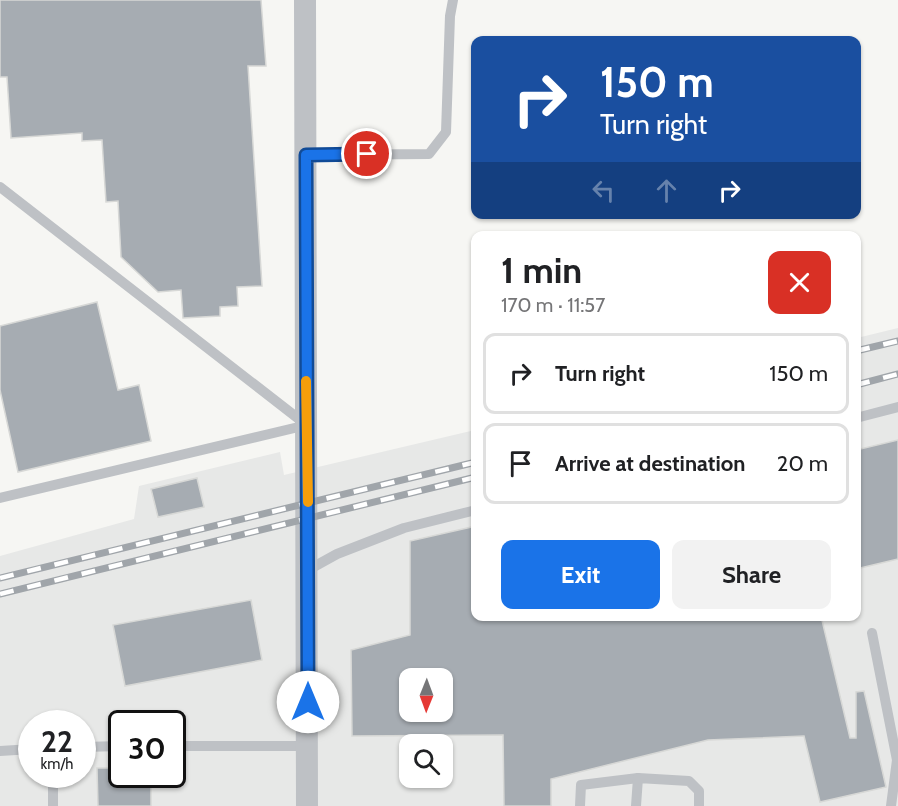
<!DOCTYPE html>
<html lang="en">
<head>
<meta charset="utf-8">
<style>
	:root { --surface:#fff; --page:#f2f2f2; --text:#202124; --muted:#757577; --line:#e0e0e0; --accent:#1a73e8 }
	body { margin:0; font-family:Cabin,sans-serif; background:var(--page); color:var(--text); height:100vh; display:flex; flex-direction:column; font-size:22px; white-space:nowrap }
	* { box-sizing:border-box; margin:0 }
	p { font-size:20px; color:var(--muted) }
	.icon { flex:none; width:33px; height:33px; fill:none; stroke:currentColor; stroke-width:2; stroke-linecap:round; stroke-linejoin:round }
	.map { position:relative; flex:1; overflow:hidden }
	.panel { position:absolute; left:471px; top:231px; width:390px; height:390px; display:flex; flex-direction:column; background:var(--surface); border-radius:12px; box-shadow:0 2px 4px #0004 }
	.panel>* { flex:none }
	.top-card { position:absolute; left:471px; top:36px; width:390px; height:183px; border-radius:12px; box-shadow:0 2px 4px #0004; background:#1a4fa0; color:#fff; overflow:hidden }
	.needle { width:39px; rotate:181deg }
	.buttons { position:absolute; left:399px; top:668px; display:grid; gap:12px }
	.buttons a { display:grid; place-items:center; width:54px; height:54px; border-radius:12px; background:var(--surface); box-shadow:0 2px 4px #0004; font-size:30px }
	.speed { position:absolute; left:18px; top:710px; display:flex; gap:12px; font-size:30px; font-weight:700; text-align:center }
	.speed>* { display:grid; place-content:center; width:78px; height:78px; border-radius:50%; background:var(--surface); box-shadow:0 2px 4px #0004; line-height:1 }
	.speed small { font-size:15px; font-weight:400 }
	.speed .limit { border:3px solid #111; border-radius:9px; background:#fff; color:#111 }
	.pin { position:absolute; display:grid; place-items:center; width:51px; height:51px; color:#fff; margin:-26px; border:3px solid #fff; border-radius:50%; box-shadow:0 2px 6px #0007 }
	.me { position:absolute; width:66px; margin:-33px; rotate:0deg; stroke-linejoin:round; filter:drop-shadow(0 0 4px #0008) }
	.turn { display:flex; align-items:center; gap:21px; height:126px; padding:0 30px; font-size:27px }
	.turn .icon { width:78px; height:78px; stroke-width:2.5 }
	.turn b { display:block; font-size:42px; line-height:51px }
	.lanes { display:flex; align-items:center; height:57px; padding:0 30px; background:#0003; justify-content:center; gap:30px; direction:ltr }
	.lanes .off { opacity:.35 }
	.round { display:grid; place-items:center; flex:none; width:63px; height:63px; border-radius:12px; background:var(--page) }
	.overview { display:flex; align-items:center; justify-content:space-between; height:102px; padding:0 30px }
	h1 { font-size:36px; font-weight:700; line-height:45px }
	.button { display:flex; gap:12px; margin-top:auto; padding:12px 30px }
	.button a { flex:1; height:69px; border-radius:12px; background:var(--accent); color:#fff; font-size:24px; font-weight:700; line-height:69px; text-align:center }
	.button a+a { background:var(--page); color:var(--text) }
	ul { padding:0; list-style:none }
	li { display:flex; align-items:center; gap:18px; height:81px; margin:0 12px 9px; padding:0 18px; border:3px solid var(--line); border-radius:12px }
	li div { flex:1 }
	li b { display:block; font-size:22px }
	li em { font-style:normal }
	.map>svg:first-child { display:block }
</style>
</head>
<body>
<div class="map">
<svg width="898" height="806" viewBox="0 0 898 806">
	<rect width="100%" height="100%" fill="#f6f6f3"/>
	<path fill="#e7e8e7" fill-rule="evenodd" d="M898,328V806H0V556L134,519L139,486L280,452L284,475L475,430L476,616H856L857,338ZM410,678H442V711H410ZM32,723H82V774H32ZM122,723H172V774H122ZM410,744H442V777H410Z"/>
	<g fill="#a6acb2" stroke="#d7d8d6" stroke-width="1.5" fill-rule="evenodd">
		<polygon points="0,0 261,0 266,66 248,66 262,286 237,287 238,306 220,307 220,316 183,318 181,290 158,292 121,257 118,201 106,202 102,140 82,141 82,133 11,138 7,77 0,77"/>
		<polygon points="97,302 118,390 139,385 151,441 18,472 0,390 0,326"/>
		<polygon points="898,440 898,559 856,569 856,450"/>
		<polygon points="197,478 204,507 158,517 151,489"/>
		<path d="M476,526V616H821L850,738H856V692L864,691L886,787L820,802L804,736L708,740L551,779V806H504L503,735L352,736L351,650L410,635V541ZM410,678H442V711H410Z"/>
		<polygon points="251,600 262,660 125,686 113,625"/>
		<polygon points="97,768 122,768 122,774 151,774 151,806 98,806"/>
	</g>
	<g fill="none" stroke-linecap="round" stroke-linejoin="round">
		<g stroke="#bec1c5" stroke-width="10">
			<polyline points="306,155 429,154 446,132 450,16 453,0"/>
			<polyline points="0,187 304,423"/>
			<polyline points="856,418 898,407"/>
			<polyline points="0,498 307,425"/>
			<polyline points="308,570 337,554 404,528 476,510"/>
			<polyline points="872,633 897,760 891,806"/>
			<polyline points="172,746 307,746"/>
			<polyline points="82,747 122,746"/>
			<polyline points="0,751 32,749"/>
			<polyline points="53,806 53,774"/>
			<polyline points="580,806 581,785 638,778"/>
			<polyline points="636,806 638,778 689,781 699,791 699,806"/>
		</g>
		<polyline stroke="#bec1c5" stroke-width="22" points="305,0 307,806"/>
		<defs>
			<g id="rail">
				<polyline points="856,351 898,341"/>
				<polyline points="856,385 898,374"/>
				<polyline points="0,578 476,462"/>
				<polyline points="0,594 476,477"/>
			</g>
		</defs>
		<use href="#rail" stroke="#a0a5aa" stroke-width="7"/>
		<use href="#rail" stroke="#fff" stroke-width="4.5" stroke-dasharray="14" stroke-linecap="butt"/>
	</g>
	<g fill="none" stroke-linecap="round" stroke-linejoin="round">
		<defs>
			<polyline id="route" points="308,702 306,155 367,154"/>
		</defs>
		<use href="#route" stroke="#114b97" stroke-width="15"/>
		<use href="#route" stroke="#1a73e8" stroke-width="10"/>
		<polyline stroke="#f59e0b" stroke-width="10" points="306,381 308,502"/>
	</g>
</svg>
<div class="buttons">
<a><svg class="needle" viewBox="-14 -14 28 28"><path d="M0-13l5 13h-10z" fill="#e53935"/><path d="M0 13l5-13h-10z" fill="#757577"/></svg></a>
<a><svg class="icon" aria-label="search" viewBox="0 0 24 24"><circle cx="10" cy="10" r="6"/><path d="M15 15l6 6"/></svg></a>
</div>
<div class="speed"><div>22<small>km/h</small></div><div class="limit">30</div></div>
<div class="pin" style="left:367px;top:154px;background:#d93025"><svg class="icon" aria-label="arrive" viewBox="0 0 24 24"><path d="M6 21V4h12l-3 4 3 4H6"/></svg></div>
<svg class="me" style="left:308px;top:702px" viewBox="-20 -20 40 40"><circle r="19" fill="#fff"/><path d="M0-13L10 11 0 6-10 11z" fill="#1a73e8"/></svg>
<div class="top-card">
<div class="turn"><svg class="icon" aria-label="right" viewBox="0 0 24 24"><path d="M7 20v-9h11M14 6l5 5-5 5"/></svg><div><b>150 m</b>Turn right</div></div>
<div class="lanes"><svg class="icon off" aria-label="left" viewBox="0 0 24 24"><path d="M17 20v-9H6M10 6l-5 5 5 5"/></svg><svg class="icon off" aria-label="ahead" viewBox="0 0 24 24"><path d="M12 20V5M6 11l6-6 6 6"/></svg><svg class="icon" aria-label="right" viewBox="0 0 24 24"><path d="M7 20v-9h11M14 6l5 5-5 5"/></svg></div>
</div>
<section class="panel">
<div class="overview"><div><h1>1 min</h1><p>170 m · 11:57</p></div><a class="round" style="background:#d93025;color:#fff"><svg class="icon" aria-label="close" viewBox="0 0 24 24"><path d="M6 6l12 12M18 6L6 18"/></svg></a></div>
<ul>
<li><svg class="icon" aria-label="right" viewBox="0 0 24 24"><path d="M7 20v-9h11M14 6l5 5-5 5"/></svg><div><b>Turn right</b></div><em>150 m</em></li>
<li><svg class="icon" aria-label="arrive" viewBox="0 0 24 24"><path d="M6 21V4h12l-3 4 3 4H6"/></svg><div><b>Arrive at destination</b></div><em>20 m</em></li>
</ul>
<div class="button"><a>Exit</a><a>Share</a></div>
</section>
</div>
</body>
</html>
